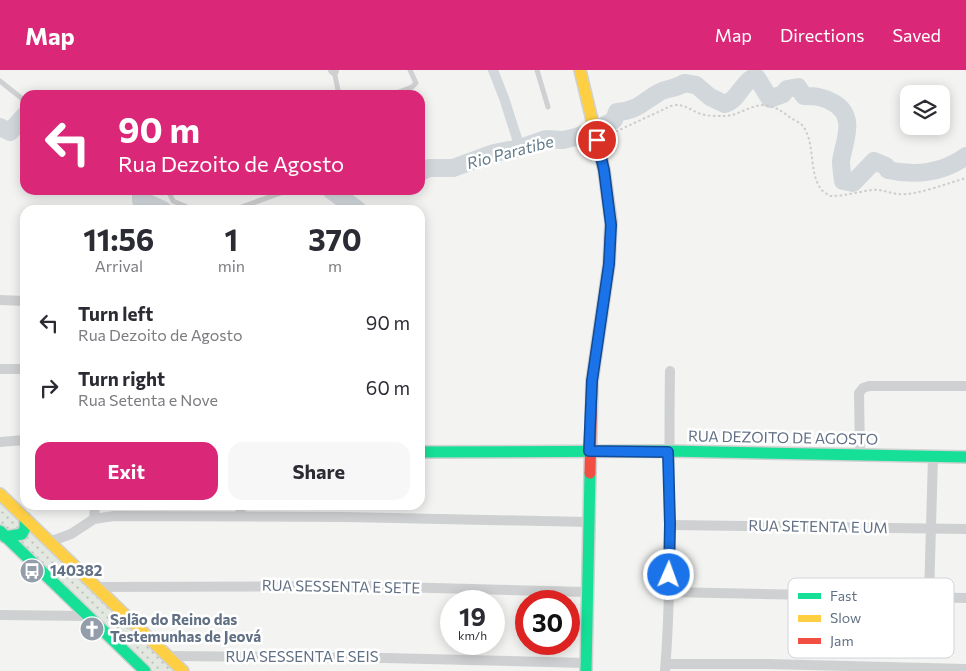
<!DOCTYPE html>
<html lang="en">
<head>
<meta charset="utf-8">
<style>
	:root { --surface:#fff; --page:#f7f7f7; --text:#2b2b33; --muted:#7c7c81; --accent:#db2777 }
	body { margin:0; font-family:Commissioner,sans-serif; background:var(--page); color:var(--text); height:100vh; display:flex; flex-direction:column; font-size:19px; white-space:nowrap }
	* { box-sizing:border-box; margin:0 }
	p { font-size:16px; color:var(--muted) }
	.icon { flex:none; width:28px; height:28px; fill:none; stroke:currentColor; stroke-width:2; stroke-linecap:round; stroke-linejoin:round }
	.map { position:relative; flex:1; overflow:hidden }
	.sheet { position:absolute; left:20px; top:135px; width:405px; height:305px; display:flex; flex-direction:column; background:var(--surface); border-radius:15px; box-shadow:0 2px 12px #0003 }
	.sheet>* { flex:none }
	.banner { position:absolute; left:20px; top:20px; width:405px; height:105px; border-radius:15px; box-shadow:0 2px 12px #0003; background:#db2777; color:#fff; overflow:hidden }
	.fabs { position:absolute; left:900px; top:15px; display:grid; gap:10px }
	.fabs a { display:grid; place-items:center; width:50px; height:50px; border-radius:10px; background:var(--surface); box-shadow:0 2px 12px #0003; font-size:25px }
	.speed { position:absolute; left:440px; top:520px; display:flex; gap:10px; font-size:25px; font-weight:700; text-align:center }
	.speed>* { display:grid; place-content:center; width:65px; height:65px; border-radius:50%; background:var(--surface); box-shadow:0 2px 12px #0003; line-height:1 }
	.speed small { font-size:12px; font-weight:400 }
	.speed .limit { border:8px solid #d22; background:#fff; color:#111 }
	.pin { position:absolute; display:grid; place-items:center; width:42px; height:42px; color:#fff; margin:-21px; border:2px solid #fff; border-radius:50%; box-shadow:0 1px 5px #0007 }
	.me { position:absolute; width:55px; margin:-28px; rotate:2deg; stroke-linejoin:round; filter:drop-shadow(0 0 4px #0008) }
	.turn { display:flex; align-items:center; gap:18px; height:105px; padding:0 15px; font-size:22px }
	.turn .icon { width:65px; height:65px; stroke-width:2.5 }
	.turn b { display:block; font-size:35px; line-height:42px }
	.eta { display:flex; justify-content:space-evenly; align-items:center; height:85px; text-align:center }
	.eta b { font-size:30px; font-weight:700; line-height:35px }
	.button { display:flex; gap:10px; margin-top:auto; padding:10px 15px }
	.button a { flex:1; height:58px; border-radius:15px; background:var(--accent); color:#fff; font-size:20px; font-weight:700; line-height:58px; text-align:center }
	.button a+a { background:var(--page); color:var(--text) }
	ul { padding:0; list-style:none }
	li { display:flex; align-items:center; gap:15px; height:65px; padding:0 15px }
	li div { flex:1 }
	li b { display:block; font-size:19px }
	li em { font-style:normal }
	header { display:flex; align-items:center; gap:30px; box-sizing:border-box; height:70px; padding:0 25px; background:var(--accent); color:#fff }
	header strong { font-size:24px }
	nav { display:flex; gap:28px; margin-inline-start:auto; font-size:18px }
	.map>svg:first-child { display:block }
</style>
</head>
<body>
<header>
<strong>Map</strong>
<nav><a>Map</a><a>Directions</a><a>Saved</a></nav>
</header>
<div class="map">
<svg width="966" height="601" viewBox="0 0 966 601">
	<defs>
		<pattern id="park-dots" width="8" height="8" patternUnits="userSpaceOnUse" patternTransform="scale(1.25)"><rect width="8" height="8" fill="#e2e7e0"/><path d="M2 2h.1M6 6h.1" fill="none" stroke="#bbc0bb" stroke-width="1.8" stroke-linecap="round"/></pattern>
	</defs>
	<rect width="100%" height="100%" fill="#f3f4f2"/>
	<polygon fill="url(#park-dots)" points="0,429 178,601 150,601 0,458"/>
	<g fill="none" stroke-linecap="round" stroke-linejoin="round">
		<polyline stroke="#d1d7db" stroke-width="3" points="420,232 420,260"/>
		<polyline stroke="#d1d7db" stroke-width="10" points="493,0 504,28 520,78"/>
		<g stroke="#d1d7db" stroke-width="18">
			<polyline points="0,57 10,62 25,45"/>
			<path d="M420,102L429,98H453L494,83L520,78L546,69L563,70L576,67L598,59L614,50L617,42C636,41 642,33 658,23C666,18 676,19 684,13L696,15L710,27L725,34C738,30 741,15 752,8H757L770,29L783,24L787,19L798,17L804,26C816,26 824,27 834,33C857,47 844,71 841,91C841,97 842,104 843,111L853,113L874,91L886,96L888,100C915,106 943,103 966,86"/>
			<polyline points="141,120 141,130 163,140"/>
			<polyline points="331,120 358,140"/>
		</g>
		<defs>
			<g id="fast">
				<polyline points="420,382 668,381 966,387"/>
				<polyline points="0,461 145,601"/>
				<polyline points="5,467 22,464 25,458 25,448"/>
				<polyline points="586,601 590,403"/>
			</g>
			<g id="slow">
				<polyline points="580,0 604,100 611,152"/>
				<polyline points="0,424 183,601"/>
			</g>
			<polyline id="jam" points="590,403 592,311 609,194 611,152"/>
		</defs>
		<use href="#fast" stroke="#cfd1d2" stroke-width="14"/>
		<use href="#slow" stroke="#cfd1d2" stroke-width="14"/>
		<use href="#jam" stroke="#cfd1d2" stroke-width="14"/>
		<path stroke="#cdcdcd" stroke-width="2" stroke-dasharray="2.5 2.5" stroke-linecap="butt" d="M608,68L615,62L673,35C685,34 690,40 701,44C707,46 717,46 724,46C738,46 750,35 764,35C773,36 781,40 788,46C792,49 797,51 801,54C816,69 808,102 821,119C823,122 827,124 830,126C844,126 858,122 872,120C882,119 889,123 898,124C916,126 948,113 966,108"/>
		<g stroke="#cfd0d1" stroke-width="5">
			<polyline points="537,0 548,37"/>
			<polyline points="334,1 339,25"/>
			<polyline points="0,11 25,31"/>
			<polyline points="391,25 412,17 416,13 410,0"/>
			<polyline points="168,120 173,131 194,140"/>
			<polyline points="233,140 289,120"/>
		</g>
		<g stroke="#cfd0d1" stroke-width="10">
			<polyline points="333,0 334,1"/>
			<polyline points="0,230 25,231"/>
			<polyline points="0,299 25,299"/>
			<polyline points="0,372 25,370"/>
			<polyline points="860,384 859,323 863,318 869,316 966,316"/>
			<polyline points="240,435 241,446"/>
			<polyline points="94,449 95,435"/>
			<polyline points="670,455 966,459"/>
			<polyline points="49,472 71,464 94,449 114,446 346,447 588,452"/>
			<polyline points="95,517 357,516 587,522"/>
			<polyline points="669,522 966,528"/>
			<polyline points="929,527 933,386"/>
			<polyline points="0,545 87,546"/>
			<polyline points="168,586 385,588 586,593"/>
			<polyline points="666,594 768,594 966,599"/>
			<path d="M665,601C673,501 668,401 670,301"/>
		</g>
		<use href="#fast" stroke="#16e098" stroke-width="11"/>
		<use href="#slow" stroke="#ffcf43" stroke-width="11"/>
		<use href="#jam" stroke="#f24e42" stroke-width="11"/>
	</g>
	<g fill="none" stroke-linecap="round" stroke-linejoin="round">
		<defs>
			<polyline id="route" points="597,70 604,100 611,155 609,194 592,311 589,381 668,382 670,454 669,505"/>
		</defs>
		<use href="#route" stroke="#114b97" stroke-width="12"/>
		<use href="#route" stroke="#1a73e8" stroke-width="9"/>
	</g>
	<defs>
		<symbol id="bus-disc" viewBox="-11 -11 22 22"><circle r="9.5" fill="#949eaa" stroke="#fff"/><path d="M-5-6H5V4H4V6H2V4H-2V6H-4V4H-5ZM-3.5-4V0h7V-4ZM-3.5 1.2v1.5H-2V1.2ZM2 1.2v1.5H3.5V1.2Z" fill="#fff"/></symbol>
		<symbol id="church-disc" viewBox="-11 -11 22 22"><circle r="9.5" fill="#949eaa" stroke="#fff"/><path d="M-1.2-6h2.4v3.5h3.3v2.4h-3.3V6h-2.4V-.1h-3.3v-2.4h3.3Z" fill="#fff"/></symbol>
	</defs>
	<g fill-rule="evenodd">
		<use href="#bus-disc" x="18" y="487" width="28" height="28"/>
		<use href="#church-disc" x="78" y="545" width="28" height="28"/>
	</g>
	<g text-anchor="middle" stroke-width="5" stroke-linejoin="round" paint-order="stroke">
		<g font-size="15" fill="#617084" stroke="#fff">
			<text transform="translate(783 368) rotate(1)" y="5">RUA DEZOITO DE AGOSTO</text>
			<text transform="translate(818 457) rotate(1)" y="5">RUA SETENTA E UM</text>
			<text transform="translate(341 517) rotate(1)" y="5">RUA SESSENTA E SETE</text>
			<text x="302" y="592">RUA SESSENTA E SEIS</text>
		</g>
		<g font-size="15" font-weight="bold" fill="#617084" stroke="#fff" text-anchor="start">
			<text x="50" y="506">140382</text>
			<text x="110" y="555">Salão do Reino das<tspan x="110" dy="17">Testemunhas de Jeová</tspan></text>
		</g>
		<g font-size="16" font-style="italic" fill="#627989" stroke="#fff">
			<text transform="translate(510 82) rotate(-15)" y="6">Rio Paratibe</text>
		</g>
	</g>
	<rect x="788" y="508" width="166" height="80" rx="8" fill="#fff" stroke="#d0d4da" stroke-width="1"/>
	<rect x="798" y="523" width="23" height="6" fill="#16e098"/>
	<rect x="798" y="545" width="23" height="7" fill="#ffcf43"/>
	<rect x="798" y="568" width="23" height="6" fill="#f24e42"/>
	<g font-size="14" fill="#617084">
		<text x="830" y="531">Fast</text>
		<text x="830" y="553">Slow</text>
		<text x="830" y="576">Jam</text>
	</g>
</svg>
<div class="fabs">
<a><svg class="icon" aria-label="layers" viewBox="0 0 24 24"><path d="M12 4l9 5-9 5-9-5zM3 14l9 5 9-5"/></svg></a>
</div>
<div class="speed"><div>19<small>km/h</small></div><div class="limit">30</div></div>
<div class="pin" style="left:597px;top:70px;background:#d93025"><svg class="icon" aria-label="arrive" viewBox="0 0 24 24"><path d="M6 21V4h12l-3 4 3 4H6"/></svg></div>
<svg class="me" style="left:669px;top:505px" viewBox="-20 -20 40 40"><circle r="17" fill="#1a73e8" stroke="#fff" stroke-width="3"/><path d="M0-11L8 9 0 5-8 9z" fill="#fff"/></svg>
<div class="banner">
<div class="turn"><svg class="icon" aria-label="left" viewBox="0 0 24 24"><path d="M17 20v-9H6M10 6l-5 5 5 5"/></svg><div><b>90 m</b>Rua Dezoito de Agosto</div></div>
</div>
<section class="sheet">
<div class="eta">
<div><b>11:56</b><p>Arrival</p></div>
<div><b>1</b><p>min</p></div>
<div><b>370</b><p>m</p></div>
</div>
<ul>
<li><svg class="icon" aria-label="left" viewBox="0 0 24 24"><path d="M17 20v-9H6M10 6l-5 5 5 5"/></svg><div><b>Turn left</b><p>Rua Dezoito de Agosto</p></div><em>90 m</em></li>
<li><svg class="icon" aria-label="right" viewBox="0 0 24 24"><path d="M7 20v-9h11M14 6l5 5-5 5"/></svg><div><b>Turn right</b><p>Rua Setenta e Nove</p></div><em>60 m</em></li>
</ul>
<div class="button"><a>Exit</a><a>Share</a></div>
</section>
</div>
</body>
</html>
